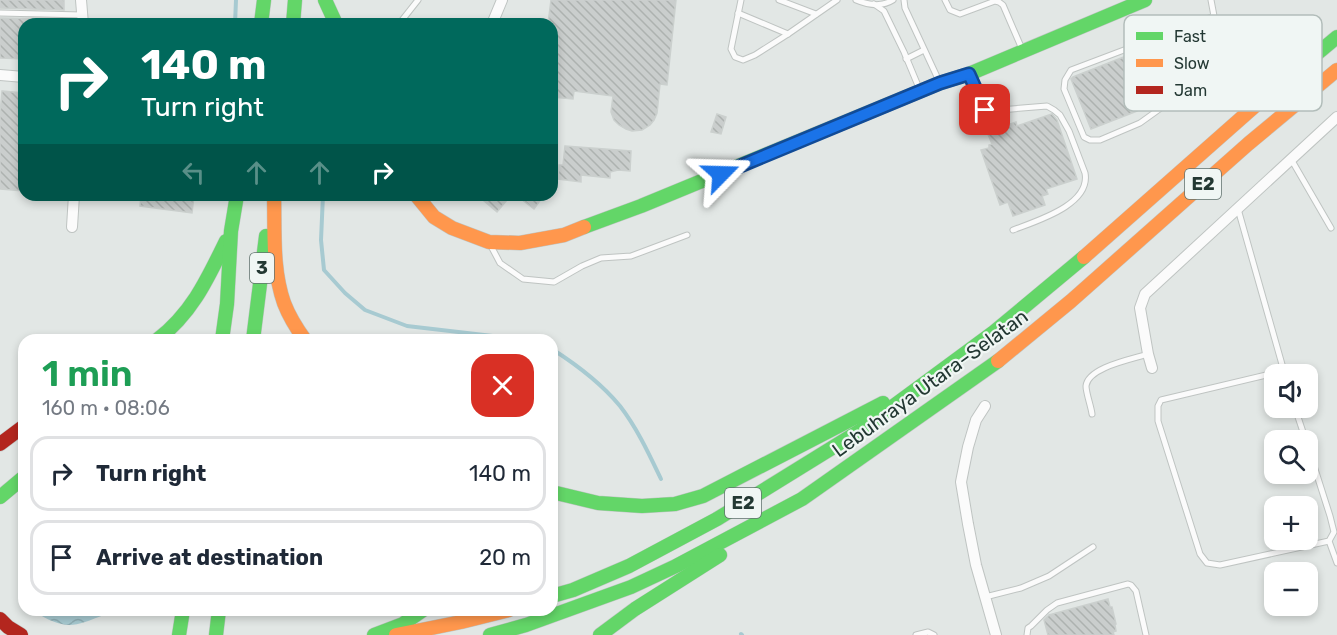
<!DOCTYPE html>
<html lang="en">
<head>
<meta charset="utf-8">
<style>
	:root { --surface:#fff; --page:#f6f6f7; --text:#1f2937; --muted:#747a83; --line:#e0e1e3 }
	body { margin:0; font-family:Rubik,sans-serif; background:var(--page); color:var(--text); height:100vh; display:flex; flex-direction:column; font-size:22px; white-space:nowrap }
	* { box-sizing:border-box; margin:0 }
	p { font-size:20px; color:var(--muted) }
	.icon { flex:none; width:33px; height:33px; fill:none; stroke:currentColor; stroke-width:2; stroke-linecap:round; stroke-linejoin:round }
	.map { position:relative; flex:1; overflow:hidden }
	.sheet { position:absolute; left:18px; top:334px; width:540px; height:282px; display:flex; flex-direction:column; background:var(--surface); border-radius:18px; box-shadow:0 3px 9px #0003 }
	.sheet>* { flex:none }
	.guide { position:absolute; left:18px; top:18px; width:540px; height:183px; border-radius:18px; box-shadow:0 3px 9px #0003; background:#00695c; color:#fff; overflow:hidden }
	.controls { position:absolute; left:1264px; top:364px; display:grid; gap:12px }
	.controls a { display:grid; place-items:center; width:54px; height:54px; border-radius:12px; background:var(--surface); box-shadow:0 3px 9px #0003; font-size:30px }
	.pin { position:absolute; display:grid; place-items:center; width:51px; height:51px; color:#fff; margin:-26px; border-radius:12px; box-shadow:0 3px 9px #0006 }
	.me { position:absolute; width:66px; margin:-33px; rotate:68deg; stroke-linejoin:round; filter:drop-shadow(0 0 4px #0008) }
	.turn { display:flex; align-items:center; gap:21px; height:126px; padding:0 24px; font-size:27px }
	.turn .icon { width:78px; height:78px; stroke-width:2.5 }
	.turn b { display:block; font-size:42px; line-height:51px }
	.lanes { display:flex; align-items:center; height:57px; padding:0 24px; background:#0003; justify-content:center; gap:30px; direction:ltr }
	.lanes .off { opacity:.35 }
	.round { display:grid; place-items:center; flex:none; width:63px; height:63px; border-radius:18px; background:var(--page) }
	.head { display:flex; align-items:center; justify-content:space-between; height:102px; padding:0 24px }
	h1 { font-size:36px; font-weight:600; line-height:45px; color:#1e9e55 }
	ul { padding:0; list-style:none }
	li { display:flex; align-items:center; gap:18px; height:75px; margin:0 12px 9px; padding:0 12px; border:3px solid var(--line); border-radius:18px }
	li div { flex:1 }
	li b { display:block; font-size:22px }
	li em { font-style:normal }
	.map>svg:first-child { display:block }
</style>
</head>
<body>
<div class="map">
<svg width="1337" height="635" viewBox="0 0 1337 635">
	<defs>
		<pattern id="water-waves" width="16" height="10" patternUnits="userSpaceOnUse" patternTransform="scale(1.5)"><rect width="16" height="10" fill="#a7cad1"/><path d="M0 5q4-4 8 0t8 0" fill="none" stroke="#8faeb4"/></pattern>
		<pattern id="building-back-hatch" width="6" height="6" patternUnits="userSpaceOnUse" patternTransform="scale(1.5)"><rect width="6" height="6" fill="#cacecd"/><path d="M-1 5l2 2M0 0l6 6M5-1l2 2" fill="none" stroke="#adb2b0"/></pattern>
	</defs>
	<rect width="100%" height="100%" fill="#e2e7e5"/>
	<path fill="url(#water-waves)" d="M33,611H109L106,614C72,628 65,630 33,611Z"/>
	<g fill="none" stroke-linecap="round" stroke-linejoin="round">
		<g stroke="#a7cad1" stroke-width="4">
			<polyline points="235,24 236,0"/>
			<polyline points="323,195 321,240 324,270 345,293 365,310 407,326 527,340"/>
			<path d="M552,349C577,365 601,383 620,406C637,428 649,454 661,479"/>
			<polyline points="741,634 742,635"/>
		</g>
	</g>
	<g fill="url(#building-back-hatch)" stroke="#cbd0ce" stroke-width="1.5">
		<polygon points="0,0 64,0 64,10 0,8"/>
		<polygon points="551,0 676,0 667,85 660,84 657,113 654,120 650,125 642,130 632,131 626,129 619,125 614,120 611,112 613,96 574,91 573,99 552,97 552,24 548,24"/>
		<polygon points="0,18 63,19 63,24 24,24 24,59 0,58"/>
		<polygon points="1205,25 1215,51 1192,60 1137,111 1091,129 1071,79 1073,77"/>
		<polygon points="2,91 24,93 23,191 0,189 0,115"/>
		<polygon points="717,114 726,117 721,134 711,132"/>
		<polygon points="1052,114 1057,120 1077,179 1046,189 1048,194 1042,196 1045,205 1013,216 1008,202 1000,205 981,150 989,148 989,145 992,144 987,132 1016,122 1017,126"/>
		<polygon points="565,146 631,151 630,171 618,170 610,172 610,178 581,175 581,182 558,179 559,165 563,165"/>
		<polygon points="141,195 194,195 192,213 140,206"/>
		<polygon points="477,195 511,195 497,212"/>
		<polygon points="516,195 544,195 534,209"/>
		<polygon points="1108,599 1110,607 1112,607 1116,624 1115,625 1116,631 1113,632 1114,635 1048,635 1044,620 1049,615"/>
	</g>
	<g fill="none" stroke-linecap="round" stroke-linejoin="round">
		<defs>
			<g id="lane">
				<polyline points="741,0 731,49 735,57 743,60 755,55 788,34 837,0"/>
				<polyline points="779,0 816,14"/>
				<path d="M856,0C868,5 882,7 893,0"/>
				<polyline points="904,0 905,8 939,81"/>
				<polyline points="945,0 950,10 960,14 995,1 999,2 1003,5 1022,49"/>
				<polyline points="1211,0 1214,16 1222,42 1223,54 1221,62 1200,80 1140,123 1100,140 1090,140 1084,137 1064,89 1065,80 1071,70 1214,16"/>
				<polyline points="874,4 884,11 904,52 919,88"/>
				<polyline points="0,13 82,15"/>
				<polyline points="738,13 788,34"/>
				<polyline points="399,24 418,0"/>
				<polyline points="906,59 924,50"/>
				<path d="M969,75L980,99L987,111L1047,106L1054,110L1060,115L1069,131L1085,173C1091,205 1036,221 1013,230"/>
				<polyline points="1291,159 1331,228"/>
				<polyline points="1238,209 1285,375"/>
				<polyline points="491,246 500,263 523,279 554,282 582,266 601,258 631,256 687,235"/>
				<polyline points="1283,371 1161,400 1158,406 1158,421 1200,554 1207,563 1220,565 1329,541 1334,532 1330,516 1308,447"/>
				<polyline points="1295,408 1306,441"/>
				<path d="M1092,414C1091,406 1086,393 1086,386C1088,367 1133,359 1148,354"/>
				<polyline points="1329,541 1337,563"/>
				<polyline points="985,597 1021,588 1049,576 1093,547"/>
				<polyline points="916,635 928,632 934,635"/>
				<polyline points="1027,635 1028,628 1031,626 1047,610 1057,603 1128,584 1131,585 1136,591 1146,635"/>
			</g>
			<g id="street">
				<polyline points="81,0 83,24"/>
				<polyline points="492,24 502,0"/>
				<polyline points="0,75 24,77"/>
				<polyline points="72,227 74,195"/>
				<polyline points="1152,368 1148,354 1140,308 1145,294 1337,117"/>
				<polyline points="985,406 976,420 968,447 961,482 968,524 976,565 996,635"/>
			</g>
			<g id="fast">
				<polyline points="325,0 336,24"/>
				<polyline points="261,24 264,0"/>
				<polyline points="293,24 295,0"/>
				<polyline points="1264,98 1337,37"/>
				<polyline points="584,227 641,206 940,83 969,74 1145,0"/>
				<path d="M157,340C192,313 207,280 226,241"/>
				<polyline points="222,340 227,304 231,231 237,195"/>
				<polyline points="253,340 266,236"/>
				<polyline points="552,492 598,503 642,506 675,504 703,496 883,403"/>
				<polyline points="0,497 24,477"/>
				<polyline points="552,596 573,590 629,566 717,519 861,430 994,332 1084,257"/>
				<polyline points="179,635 183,610"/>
				<polyline points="216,635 219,610"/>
				<polyline points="374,635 403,624 423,610"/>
				<polyline points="490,635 526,625 631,587 676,566 802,499 998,361"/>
				<polyline points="600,635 635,609 720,555"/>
			</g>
			<g id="slow">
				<path d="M274,195C275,231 272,269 284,303C289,316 297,329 305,340"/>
				<polyline points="416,195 434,217 452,228 489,242 520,243 564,235 584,227"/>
				<polyline points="1084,257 1264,98"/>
				<polyline points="998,361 1071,301 1248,144 1337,70"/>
				<polyline points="396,635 461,622 509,610"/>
			</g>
			<g id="jam">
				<polyline points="0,444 24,426"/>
				<polyline points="0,619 8,627 21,635"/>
			</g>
		</defs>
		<use href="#lane" stroke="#bfc4c2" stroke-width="7"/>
		<use href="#street" stroke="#bfc4c2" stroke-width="12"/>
		<use href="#fast" stroke="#bfc5c3" stroke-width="15"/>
		<use href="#slow" stroke="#bfc5c3" stroke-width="15"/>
		<use href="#jam" stroke="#bfc5c3" stroke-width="15"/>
		<use href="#lane" stroke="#fbfbfb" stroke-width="5"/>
		<use href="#street" stroke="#fbfbfb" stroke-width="10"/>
		<use href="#fast" stroke="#63d668" stroke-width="14"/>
		<use href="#slow" stroke="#ff974d" stroke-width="14"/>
		<use href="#jam" stroke="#b3261e" stroke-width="14"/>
	</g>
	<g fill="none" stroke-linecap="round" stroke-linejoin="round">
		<defs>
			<polyline id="route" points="721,174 940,83 969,74 985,110"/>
		</defs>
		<use href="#route" stroke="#114b97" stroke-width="15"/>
		<use href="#route" stroke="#1a73e8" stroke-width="10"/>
	</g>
	<g text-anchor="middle" stroke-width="4.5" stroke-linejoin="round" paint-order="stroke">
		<g fill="#f0f6f4" stroke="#60716d" stroke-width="1.5">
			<rect x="1185" y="169" width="36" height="30" rx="4.5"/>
			<rect x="250" y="253" width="24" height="30" rx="4.5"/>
			<rect x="725" y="488" width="36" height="30" rx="4.5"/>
		</g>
		<g font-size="18" font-weight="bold" fill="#233833">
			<text x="1203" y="190">E2</text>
			<text x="262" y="274">3</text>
			<text x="743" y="509">E2</text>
		</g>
		<g font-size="20" fill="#233833" stroke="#f0f6f4">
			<text transform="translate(930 383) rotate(-36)" y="7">Lebuhraya Utara–Selatan</text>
		</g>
	</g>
	<rect x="1124" y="15" width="198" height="96" rx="9" fill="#f0f6f4" stroke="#b2bdba" stroke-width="1.5"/>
	<rect x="1136" y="32" width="27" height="8" fill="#63d668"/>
	<rect x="1136" y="59" width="27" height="8" fill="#ff974d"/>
	<rect x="1136" y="86" width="27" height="8" fill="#b3261e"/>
	<g font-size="16" fill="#233833">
		<text x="1174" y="42">Fast</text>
		<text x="1174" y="69">Slow</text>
		<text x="1174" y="96">Jam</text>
	</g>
</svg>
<div class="controls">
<a><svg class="icon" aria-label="sound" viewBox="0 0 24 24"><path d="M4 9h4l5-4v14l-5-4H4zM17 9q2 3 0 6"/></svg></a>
<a><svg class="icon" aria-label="search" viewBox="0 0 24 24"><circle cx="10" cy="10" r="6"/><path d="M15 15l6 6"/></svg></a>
<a>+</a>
<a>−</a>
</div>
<div class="pin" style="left:985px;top:110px;background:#d93025"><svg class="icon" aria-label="arrive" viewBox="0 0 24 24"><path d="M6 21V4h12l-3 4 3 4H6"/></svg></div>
<svg class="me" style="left:721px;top:174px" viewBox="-20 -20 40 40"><path d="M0-17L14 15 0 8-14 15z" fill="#1a73e8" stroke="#fff" stroke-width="4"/></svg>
<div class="guide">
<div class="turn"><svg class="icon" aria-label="right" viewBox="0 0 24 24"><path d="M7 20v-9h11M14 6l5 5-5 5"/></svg><div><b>140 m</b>Turn right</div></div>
<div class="lanes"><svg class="icon off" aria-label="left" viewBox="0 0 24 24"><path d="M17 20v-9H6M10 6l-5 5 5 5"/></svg><svg class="icon off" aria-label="ahead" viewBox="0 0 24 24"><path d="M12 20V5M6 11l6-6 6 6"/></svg><svg class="icon off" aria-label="ahead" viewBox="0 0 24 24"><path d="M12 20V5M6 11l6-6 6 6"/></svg><svg class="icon" aria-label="right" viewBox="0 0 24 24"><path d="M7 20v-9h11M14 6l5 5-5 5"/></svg></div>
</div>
<section class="sheet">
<div class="head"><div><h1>1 min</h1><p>160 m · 08:06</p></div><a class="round" style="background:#d93025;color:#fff"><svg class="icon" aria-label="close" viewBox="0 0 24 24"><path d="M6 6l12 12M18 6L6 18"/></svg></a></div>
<ul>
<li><svg class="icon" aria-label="right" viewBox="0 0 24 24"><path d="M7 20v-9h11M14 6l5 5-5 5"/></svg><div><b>Turn right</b></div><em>140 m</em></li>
<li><svg class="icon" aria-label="arrive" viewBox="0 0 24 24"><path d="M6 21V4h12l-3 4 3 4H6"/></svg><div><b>Arrive at destination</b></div><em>20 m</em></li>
</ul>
</section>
</div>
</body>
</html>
